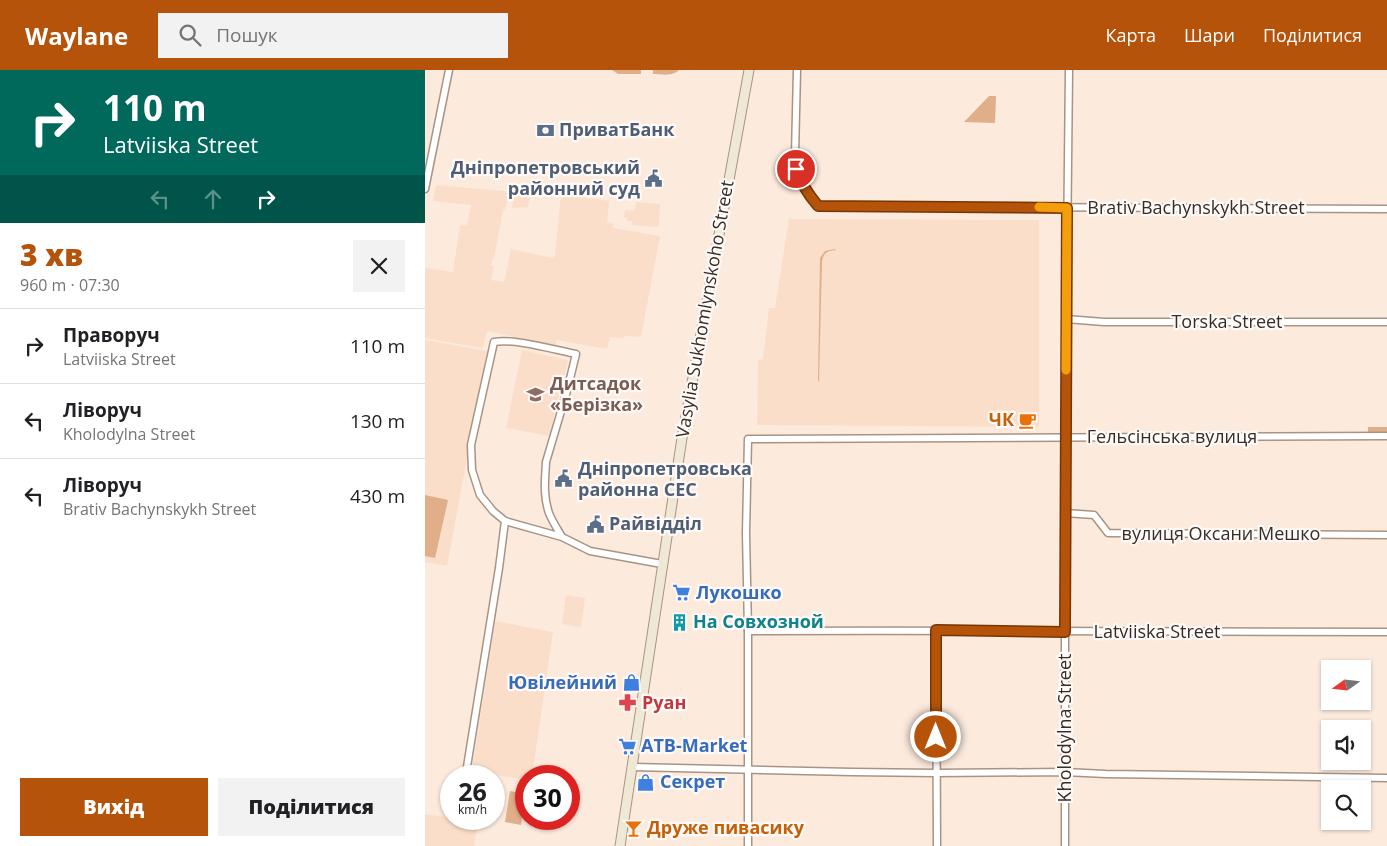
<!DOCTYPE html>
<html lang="uk">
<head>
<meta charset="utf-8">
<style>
	:root { --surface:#fff; --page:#f2f2f2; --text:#202124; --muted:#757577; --line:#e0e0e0; --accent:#b45309 }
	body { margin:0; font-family:"Open Sans",sans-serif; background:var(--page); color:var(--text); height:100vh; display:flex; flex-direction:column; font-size:19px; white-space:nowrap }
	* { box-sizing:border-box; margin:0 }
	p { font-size:16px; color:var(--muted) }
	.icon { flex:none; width:28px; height:28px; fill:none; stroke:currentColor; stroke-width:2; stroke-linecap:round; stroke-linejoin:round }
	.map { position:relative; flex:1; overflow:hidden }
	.side { display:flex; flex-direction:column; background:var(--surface); width:425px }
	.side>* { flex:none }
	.banner { background:#00695c; color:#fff; overflow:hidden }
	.needle { width:32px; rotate:255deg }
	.buttons { position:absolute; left:896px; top:590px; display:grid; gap:10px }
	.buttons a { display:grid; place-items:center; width:50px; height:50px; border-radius:0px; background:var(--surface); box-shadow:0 1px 4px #0004; font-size:25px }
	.speed { position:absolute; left:15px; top:695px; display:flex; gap:10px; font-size:25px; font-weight:700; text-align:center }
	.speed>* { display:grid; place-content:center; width:65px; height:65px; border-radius:50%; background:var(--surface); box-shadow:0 1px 4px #0004; line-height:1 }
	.speed small { font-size:12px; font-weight:400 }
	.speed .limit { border:8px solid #d22; background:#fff; color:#111 }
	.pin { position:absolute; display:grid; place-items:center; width:42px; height:42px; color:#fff; margin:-21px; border:2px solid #fff; border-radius:50%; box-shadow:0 1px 5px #0007 }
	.me { position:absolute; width:55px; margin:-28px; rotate:0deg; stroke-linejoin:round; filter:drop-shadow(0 0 4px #0008) }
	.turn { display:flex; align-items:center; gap:18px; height:105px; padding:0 20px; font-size:22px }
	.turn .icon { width:65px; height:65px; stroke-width:2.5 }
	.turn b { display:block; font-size:35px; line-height:42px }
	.lanes { display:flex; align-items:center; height:48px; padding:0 20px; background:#0003; justify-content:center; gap:25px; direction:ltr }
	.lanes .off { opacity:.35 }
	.round { display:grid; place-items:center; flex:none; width:52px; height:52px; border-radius:0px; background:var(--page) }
	.head { display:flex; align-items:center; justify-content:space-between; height:85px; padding:0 20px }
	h1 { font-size:30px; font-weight:800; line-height:38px; color:var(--accent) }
	.action { display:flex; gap:10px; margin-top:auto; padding:10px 20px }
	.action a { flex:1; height:58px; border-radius:0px; background:var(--accent); color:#fff; font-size:20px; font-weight:800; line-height:58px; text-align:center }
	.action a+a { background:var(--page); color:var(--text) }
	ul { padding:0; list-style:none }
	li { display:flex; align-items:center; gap:15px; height:75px; padding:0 20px; border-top:1px solid var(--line) }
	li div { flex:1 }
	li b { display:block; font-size:19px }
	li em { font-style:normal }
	header { display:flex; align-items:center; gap:30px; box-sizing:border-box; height:70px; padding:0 25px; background:var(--accent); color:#fff }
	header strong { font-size:24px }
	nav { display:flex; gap:28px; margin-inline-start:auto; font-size:18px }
	.search { width:350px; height:45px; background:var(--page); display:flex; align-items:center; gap:12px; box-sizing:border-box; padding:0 18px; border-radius:0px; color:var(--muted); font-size:19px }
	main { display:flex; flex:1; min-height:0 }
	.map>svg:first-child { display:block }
</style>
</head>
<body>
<header>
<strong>Waylane</strong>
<div class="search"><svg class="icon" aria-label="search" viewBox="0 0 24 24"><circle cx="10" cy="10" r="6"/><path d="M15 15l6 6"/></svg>Пошук</div>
<nav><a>Карта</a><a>Шари</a><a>Поділитися</a></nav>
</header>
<main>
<section class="side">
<div class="banner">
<div class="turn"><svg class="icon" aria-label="right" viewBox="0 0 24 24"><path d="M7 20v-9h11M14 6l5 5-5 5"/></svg><div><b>110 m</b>Latviiska Street</div></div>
<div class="lanes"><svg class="icon off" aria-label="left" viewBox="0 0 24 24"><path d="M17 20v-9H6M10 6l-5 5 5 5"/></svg><svg class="icon off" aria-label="ahead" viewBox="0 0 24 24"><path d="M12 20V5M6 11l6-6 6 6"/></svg><svg class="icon" aria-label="right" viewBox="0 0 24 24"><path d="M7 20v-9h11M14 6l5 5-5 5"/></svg></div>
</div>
<div class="head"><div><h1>3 хв</h1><p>960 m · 07:30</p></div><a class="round"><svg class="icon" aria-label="close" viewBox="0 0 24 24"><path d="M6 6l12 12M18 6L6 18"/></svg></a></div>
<ul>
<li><svg class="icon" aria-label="right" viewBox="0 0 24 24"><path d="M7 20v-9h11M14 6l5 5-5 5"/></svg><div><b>Праворуч</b><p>Latviiska Street</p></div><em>110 m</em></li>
<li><svg class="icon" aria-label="left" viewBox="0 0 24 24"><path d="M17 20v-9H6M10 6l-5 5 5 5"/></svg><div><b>Ліворуч</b><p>Kholodylna Street</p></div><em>130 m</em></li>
<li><svg class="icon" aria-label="left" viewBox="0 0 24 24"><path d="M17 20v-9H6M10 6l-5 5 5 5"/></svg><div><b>Ліворуч</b><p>Brativ Bachynskykh Street</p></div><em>430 m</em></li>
</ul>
<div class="action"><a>Вихід</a><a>Поділитися</a></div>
</section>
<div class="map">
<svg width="962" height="776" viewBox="0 0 962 776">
	<rect width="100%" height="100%" fill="#fceadd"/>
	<g fill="#fadec9">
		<polygon points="11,115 111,124 111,128 105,127 103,137 87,138 89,127 83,126 80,140 78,140 69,188 68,188 66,195 69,196 66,210 79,212 86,179 127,188 130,186 136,124 184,131 182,152 188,153 188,158 235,166 216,267 199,266 199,268 185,267 182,279 132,270 130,276 62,261 58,278 0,268 0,198 28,202 35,155 42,156 46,135 8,131"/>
		<polygon points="211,132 235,134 234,157 207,155 207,151 202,151 202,148 199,147 200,140 210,141"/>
		<polygon points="364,149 614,150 614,357 332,355 333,290 338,289 344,238 350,238"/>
		<polygon points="0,270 62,281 22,496 0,492"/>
		<polygon points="97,280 143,290 124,366 81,358"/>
		<polygon points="141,525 160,528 156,557 137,554"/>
		<polygon points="70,551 128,562 107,706 101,706 101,710 47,701"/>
		<polygon points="0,744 53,752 49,776 0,776"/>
	</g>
	<g fill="#e0af8a">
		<polygon points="187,0 216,0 216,4 193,4"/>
		<path d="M228,0H254C247,7 236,4 228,4Z"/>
		<polygon points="564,26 571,26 570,53 539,52"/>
		<path d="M410,179L411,180C403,181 399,182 397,191L394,312L393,311L395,188L400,181Z"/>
		<polygon points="943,357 962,357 962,363 943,364"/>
		<polygon points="0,425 23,430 10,488 0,486"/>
		<polygon points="85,721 101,724 96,755 80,752"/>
	</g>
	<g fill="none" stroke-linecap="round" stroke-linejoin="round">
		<defs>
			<g id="street">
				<polyline points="372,0 370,85 371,99 376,113 383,124 393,136 962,139"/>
				<polyline points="0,119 24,0"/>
				<polyline points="641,249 679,252 962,252"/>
				<polyline points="640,443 669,445 683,463 962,465"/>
				<path d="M137,467C133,460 127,451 124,443C118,426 120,410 121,392L142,321L151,284C130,280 89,268 69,272L46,375L47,400L55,425L68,441L80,451L137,467L165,481L237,494"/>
				<polyline points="511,560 512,776"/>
				<path d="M323,561C536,560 749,562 962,562"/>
				<polyline points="207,697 427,702 511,703 640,702 681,704 962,708"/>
				<polyline points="41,703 74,498 80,451"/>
				<polyline points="323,776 323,561 321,463 323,369 962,366"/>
				<polyline points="640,776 640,367 644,0"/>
			</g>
			<polyline id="secondary" points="195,776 257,368 324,0"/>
		</defs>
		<use href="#street" stroke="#a89485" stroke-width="9"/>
		<use href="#secondary" stroke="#a89485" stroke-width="11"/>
		<use href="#street" stroke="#fff" stroke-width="6"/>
		<use href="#secondary" stroke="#eee8d4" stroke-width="9"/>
	</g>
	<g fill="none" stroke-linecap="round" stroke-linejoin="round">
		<defs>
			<path id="route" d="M371,99C376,114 383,124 393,136L642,138L640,562L511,560V667"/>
		</defs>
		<use href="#route" stroke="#753606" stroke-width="12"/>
		<use href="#route" stroke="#b45309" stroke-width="9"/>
		<polyline stroke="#f59e0b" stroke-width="9" points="614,137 642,138 641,300"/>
	</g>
	<defs>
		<symbol id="bank-bare" viewBox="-9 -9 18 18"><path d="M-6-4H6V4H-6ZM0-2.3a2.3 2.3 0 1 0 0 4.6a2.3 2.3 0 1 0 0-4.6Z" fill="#5c6f8a" stroke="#fffaf7" stroke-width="2.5" paint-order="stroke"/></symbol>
		<symbol id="civic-bare" viewBox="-9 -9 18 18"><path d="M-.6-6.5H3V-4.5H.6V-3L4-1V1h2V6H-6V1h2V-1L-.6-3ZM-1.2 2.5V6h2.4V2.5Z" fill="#5c6f8a" stroke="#fffaf7" stroke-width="2.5" paint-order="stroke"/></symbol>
		<symbol id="school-bare" viewBox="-9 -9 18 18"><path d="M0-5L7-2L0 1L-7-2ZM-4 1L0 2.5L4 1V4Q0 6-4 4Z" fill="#8d6e63" stroke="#fffaf7" stroke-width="2.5" paint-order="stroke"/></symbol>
		<symbol id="cafe-bare" viewBox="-9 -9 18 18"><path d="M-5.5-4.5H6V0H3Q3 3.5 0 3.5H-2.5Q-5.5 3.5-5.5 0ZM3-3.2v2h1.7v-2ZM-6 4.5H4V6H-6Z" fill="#e8710a" stroke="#fffaf7" stroke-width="2.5" paint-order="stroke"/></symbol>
		<symbol id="supermarket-bare" viewBox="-9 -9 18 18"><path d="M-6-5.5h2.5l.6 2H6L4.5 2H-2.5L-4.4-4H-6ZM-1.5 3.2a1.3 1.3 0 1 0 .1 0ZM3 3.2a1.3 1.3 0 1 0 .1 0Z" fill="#3f7fe0" stroke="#fffaf7" stroke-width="2.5" paint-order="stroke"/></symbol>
		<symbol id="building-bare" viewBox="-9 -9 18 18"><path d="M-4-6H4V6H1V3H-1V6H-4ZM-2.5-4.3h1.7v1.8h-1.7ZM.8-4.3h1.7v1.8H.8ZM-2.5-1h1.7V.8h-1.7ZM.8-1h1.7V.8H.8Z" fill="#0f9aa8" stroke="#fffaf7" stroke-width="2.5" paint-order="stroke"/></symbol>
		<symbol id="shop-bare" viewBox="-9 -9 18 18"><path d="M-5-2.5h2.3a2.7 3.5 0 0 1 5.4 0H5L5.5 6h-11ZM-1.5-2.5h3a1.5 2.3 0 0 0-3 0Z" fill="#3f7fe0" stroke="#fffaf7" stroke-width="2.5" paint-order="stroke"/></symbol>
		<symbol id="pharmacy-bare" viewBox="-9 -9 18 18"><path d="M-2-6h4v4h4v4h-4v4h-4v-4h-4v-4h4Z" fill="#e0444e" stroke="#fffaf7" stroke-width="2.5" paint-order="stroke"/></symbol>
		<symbol id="bar-bare" viewBox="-9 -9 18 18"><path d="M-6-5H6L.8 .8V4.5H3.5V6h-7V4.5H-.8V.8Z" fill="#e8710a" stroke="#fffaf7" stroke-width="2.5" paint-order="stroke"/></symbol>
	</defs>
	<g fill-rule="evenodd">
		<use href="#bank-bare" x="108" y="48" width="25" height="25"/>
		<use href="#civic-bare" x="216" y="96" width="25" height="25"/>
		<use href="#school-bare" x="98" y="312" width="25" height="25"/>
		<use href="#cafe-bare" x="590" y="338" width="25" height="25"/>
		<use href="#civic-bare" x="126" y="396" width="25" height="25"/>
		<use href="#civic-bare" x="158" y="442" width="25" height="25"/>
		<use href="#supermarket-bare" x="244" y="510" width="25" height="25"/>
		<use href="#building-bare" x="242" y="540" width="25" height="25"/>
		<use href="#shop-bare" x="194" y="600" width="25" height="25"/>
		<use href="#pharmacy-bare" x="190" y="620" width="25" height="25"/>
		<use href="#supermarket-bare" x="190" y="664" width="25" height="25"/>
		<use href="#shop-bare" x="208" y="700" width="25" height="25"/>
		<use href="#bar-bare" x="196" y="746" width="25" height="25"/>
	</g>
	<g text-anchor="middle" stroke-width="4.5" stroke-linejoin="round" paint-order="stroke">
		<g font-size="18" font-weight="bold" fill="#4e5e75" stroke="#fffaf7" text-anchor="start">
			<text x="134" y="66">ПриватБанк</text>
			<text x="215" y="104" text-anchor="end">Дніпропетровський<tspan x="215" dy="21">районний суд</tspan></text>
			<text x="153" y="405">Дніпропетровська<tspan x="153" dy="21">районна СЕС</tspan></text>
			<text x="184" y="460">Райвідділ</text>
		</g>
		<g font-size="18" fill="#352d27" stroke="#fffaf7">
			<text x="771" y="144">Brativ Bachynskykh Street</text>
			<text transform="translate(280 239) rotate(-80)" y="6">Vasylia Sukhomlynskoho Street</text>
			<text x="802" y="258">Torska Street</text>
			<text x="747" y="373">Гельсінська вулиця</text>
			<text x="796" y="470">вулиця Оксани Мешко</text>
			<text x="732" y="568">Latviiska Street</text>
			<text transform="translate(640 658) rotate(-90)" y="6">Kholodylna Street</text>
		</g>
		<g font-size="18" font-weight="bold" fill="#785e54" stroke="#fffaf7" text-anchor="start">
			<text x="125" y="320">Дитсадок<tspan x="125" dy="21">«Берізка»</tspan></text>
		</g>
		<g font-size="18" font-weight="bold" fill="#c56008" stroke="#fffaf7" text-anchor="end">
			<text x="589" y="356">ЧК</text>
			<text x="222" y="764" text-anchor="start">Друже пивасику</text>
		</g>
		<g font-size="18" font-weight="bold" fill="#366cbe" stroke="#fffaf7" text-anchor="start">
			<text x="271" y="529">Лукошко</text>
			<text x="192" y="619" text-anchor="end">Ювілейний</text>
			<text x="216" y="682">ATB-Market</text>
			<text x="235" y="718">Секрет</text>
		</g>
		<g font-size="18" font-weight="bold" fill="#0d838f" stroke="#fffaf7" text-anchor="start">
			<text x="268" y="558">На Совхозной</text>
		</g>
		<g font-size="18" font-weight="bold" fill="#be3a42" stroke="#fffaf7" text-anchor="start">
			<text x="217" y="639">Руан</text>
		</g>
	</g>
</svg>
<div class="buttons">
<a><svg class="needle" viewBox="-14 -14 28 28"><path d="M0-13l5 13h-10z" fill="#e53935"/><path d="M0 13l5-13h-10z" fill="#757577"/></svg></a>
<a><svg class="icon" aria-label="sound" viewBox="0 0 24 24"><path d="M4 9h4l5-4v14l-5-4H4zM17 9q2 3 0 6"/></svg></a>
<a><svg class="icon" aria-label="search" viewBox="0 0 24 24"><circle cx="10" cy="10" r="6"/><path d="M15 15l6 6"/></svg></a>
</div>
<div class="speed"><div>26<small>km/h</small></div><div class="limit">30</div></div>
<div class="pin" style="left:371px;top:99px;background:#d93025"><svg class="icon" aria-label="arrive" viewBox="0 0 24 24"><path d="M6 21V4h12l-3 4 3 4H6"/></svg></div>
<svg class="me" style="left:511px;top:667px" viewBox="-20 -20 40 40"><circle r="17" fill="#b45309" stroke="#fff" stroke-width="3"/><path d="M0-11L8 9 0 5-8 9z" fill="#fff"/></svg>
</div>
</main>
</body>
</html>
